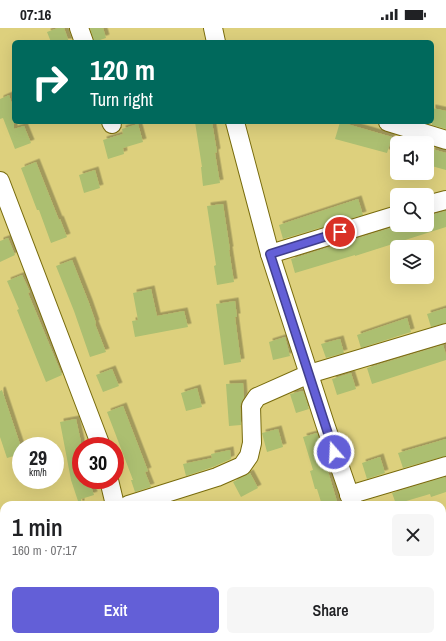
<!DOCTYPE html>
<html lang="en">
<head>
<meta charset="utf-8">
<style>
	:root { --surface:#fff; --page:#f6f6f6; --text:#202124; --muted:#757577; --accent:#635fd7 }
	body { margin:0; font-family:"Archivo Narrow",sans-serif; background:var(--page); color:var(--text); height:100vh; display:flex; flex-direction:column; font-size:15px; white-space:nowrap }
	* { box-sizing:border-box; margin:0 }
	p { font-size:13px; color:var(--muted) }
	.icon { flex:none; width:22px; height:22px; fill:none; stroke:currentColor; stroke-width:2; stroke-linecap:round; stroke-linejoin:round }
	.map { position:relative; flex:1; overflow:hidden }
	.panel { position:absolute; left:0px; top:473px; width:446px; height:140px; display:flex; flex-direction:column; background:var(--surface); border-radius:12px 12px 0 0; box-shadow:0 4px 16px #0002 }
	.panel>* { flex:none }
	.banner { position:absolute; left:12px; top:12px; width:422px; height:84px; border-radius:6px; box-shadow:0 4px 16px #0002; background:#00695c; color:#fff; overflow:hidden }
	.tools { position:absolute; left:390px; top:108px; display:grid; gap:8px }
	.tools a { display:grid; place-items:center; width:44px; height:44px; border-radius:6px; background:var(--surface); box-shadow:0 4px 16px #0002; font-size:20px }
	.speed { position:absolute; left:12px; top:409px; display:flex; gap:8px; font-size:20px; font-weight:700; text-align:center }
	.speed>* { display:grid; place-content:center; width:52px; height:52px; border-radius:50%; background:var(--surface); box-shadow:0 4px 16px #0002; line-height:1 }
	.speed small { font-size:10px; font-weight:400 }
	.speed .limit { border:6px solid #d22; background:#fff; color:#111 }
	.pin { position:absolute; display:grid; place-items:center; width:34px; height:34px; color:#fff; margin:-17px; border:2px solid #fff; border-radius:50%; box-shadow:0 1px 4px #0007 }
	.me { position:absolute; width:44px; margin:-22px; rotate:341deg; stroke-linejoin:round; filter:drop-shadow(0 0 3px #0008) }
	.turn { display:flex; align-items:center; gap:14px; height:84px; padding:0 12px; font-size:18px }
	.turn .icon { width:52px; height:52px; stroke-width:2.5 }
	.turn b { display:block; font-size:28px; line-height:34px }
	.round { display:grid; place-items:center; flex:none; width:42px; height:42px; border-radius:6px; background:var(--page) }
	.summary { display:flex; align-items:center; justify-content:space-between; height:68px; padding:0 12px }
	h1 { font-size:24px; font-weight:600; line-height:30px }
	.cta { display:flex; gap:8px; margin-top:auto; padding:8px 12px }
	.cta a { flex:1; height:46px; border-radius:6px; background:var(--accent); color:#fff; font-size:16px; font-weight:600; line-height:46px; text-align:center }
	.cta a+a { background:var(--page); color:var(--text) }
	.status { display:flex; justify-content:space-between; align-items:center; height:28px; padding:0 20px; background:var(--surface); direction:ltr }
	.status svg { height:11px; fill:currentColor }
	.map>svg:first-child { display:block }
</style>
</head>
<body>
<div class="status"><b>07:16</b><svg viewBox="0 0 49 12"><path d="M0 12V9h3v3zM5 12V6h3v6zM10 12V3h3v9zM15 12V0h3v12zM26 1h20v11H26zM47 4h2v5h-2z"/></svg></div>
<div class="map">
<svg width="446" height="613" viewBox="0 0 446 613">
	<defs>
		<filter id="shadow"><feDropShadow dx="3.5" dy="-3.5" stdDeviation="0" flood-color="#0004"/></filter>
	</defs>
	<rect width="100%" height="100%" fill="#ddd07d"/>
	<g fill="#acbf71" filter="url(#shadow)">
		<polygon points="58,0 64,0 69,14 51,14 47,4"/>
		<polygon points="90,0 103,0 106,10 94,14"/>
		<polygon points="9,67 14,82 14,101 24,98 31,115 15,121 3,90 0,91 0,71"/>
		<polygon points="432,80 446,83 446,101 432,97"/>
		<polygon points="195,94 212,94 217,124 215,125 220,155 203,158 201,139 202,139"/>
		<polygon points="340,94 392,109 387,125 335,111"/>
		<polygon points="138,96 143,114 123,120 124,126 108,131 103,112 123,106 122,101"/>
		<polygon points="432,121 446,125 446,142 428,137"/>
		<polygon points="36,134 59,192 60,191 67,209 51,215 39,182 37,182 21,140"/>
		<polygon points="95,142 100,160 84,165 79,147"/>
		<polygon points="358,171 363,187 283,211 279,197"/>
		<polygon points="223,176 230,222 229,222 234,254 217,257 214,238 216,237 207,178"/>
		<polygon points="446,183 446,199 355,228 355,227 295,245 291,231 400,197 427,197 427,188"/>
		<polygon points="8,210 15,227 0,234 0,213"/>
		<polygon points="72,232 89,275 96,295 95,296 106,324 90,329 74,283 56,238"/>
		<polygon points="22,247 30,264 28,265 62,347 46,354 17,282 19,281 7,253"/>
		<polygon points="151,261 157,288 184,283 188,299 135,309 132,293 138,292 133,265"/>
		<polygon points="235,273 237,289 235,289 241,334 224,337 216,276"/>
		<polygon points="446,280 446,295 431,299 427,286"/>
		<polygon points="407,290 411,304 361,320 357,307"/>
		<polygon points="285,309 290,328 273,332 269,314"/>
		<polygon points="340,311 344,325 326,330 321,316"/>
		<polygon points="443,317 446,327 446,332 372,356 367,340"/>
		<polygon points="112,341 119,358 103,364 96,347"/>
		<polygon points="351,345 356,361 337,367 332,351"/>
		<polygon points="243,355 244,369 242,373 240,378 241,397 229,398 226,356"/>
		<polygon points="197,360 202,379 186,383 181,365"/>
		<polygon points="2,362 21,419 21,426 7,430 0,409 0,363"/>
		<polygon points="303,363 309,381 296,385 290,366"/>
		<polygon points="123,378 148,443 145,444 151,459 135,464 131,452 133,452 107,384"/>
		<polygon points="76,391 81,414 81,452 89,452 94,467 81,471 81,476 79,476 71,452 60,394"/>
		<polygon points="278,401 283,419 267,424 262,405"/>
		<polygon points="317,405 323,423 322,423 338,477 322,477 317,461 315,461 310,443 313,442 303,409"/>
		<polygon points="446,411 446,428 403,440 398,425"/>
		<polygon points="230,422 231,431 213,439 186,448 183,436 212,430 211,426"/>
		<polygon points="380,429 385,445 367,451 362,435"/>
		<polygon points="250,445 258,460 241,469 233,454"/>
		<polygon points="445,449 446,454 446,464 431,469 430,466 396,476 392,465"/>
	</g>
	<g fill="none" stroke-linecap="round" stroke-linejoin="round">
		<defs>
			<g id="minor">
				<polyline points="79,0 84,14"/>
				<polyline points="213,0 216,14"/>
				<polyline points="111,94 112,96"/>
				<polyline points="235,94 270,226 325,396 353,477"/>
				<polyline points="388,94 446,112"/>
				<polyline points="0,153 101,418"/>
				<polyline points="427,177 446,172"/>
				<polyline points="270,226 397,187"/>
				<polyline points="109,452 115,477"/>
				<polyline points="349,467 446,438"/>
				<polyline points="128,477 217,449 242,438 249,428 252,415 251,378 257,369 309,346 446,305"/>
				<polyline points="442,574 446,573"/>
				<polyline points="161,609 162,613"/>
				<polyline points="398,609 399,613"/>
			</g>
		</defs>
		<use href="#minor" stroke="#786b0c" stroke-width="20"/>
		<use href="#minor" stroke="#fff" stroke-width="18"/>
	</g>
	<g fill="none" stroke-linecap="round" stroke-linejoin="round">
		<defs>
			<polyline id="route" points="334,424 270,226 340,204"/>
		</defs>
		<use href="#route" stroke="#403e8c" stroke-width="10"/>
		<use href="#route" stroke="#635fd7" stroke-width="7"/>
	</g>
</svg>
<div class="tools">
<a><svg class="icon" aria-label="sound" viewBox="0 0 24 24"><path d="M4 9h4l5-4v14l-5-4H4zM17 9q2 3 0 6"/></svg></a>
<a><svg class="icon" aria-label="search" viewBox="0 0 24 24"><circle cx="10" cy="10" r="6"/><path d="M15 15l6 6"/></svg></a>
<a><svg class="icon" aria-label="layers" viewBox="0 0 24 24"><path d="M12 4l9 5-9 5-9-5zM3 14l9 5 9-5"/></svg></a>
</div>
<div class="speed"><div>29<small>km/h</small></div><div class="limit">30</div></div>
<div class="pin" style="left:340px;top:204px;background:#d93025"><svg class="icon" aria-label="arrive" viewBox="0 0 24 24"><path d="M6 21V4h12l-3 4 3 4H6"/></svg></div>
<svg class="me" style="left:334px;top:424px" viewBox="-20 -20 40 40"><circle r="17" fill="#635fd7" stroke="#fff" stroke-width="3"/><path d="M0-11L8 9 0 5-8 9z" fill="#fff"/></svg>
<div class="banner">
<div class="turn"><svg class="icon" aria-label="right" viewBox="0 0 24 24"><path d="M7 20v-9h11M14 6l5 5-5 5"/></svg><div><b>120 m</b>Turn right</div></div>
</div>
<section class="panel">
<div class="summary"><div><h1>1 min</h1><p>160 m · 07:17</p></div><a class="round"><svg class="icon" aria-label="close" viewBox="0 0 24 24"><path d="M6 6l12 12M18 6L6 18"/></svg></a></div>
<div class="cta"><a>Exit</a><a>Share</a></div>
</section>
</div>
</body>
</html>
